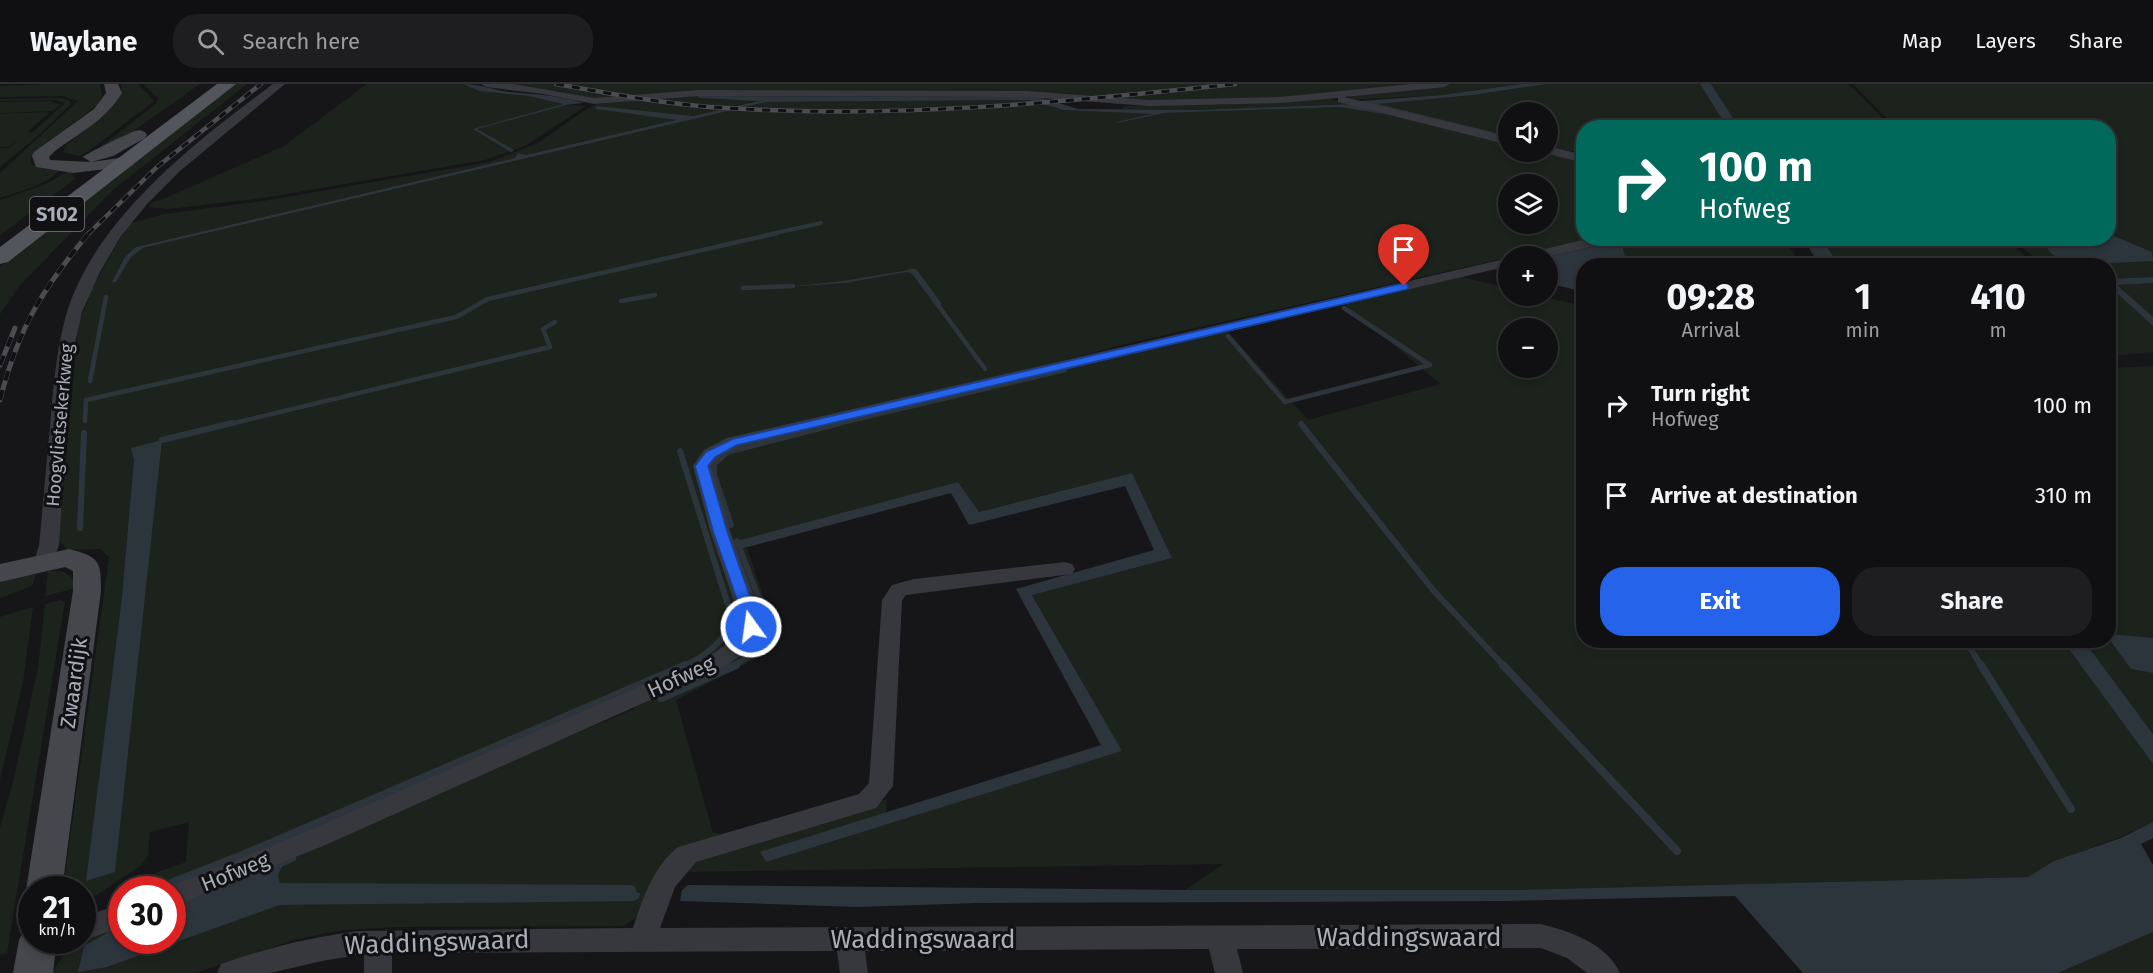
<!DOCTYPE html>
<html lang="en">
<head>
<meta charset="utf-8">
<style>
	:root { --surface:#101012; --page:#1e1e20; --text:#f1f3f6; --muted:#9c9d9f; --line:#303032; --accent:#2563eb }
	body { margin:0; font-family:"Fira Sans",sans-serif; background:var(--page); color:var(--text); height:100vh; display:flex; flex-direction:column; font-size:22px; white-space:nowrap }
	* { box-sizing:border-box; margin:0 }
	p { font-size:20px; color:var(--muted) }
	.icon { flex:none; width:33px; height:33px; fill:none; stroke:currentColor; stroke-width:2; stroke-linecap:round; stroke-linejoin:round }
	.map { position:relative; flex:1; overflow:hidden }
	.details { position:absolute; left:1576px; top:174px; width:540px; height:390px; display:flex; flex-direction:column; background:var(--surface); border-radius:24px; box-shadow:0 3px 9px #0003,0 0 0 2px var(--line) }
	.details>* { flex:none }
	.banner { position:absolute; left:1576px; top:36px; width:540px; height:126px; border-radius:24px; box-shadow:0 3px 9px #0003,0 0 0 2px var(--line); background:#00695c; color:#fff; overflow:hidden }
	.controls { position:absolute; left:1498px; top:18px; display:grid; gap:12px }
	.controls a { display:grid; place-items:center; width:60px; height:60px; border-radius:50%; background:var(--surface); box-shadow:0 3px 9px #0003,0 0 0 2px var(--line); font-size:30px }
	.speed { position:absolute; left:18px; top:792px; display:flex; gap:12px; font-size:30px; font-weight:700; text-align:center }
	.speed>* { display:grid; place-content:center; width:78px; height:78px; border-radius:50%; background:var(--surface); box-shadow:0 3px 9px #0003,0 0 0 2px var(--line); line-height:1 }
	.speed small { font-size:15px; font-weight:400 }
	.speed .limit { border:9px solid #d22; background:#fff; color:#111 }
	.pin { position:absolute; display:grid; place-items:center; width:51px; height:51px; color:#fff; margin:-62px -26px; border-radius:50% 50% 50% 0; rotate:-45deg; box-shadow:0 0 6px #0007 }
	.pin .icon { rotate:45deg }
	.me { position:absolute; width:66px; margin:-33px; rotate:346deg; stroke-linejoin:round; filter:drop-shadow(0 0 4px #0008) }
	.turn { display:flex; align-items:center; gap:21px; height:126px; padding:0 24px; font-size:27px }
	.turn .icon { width:78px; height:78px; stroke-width:2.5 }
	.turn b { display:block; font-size:42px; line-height:51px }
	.eta { display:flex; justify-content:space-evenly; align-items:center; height:102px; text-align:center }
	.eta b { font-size:36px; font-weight:700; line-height:42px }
	.cta { display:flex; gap:12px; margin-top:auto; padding:12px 24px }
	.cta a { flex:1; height:69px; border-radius:24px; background:var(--accent); color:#fff; font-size:24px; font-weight:700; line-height:69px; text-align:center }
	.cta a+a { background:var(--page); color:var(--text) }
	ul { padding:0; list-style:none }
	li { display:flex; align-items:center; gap:18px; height:90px; padding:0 24px }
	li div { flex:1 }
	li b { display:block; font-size:22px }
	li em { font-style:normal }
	header { display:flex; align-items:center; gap:36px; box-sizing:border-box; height:84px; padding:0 30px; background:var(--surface); border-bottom:2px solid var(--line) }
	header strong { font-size:28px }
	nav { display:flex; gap:33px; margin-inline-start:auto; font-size:21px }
	.search { width:420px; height:54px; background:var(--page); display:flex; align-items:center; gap:15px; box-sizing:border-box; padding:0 21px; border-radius:24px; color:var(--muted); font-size:22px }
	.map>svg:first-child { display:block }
</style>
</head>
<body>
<header>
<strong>Waylane</strong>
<div class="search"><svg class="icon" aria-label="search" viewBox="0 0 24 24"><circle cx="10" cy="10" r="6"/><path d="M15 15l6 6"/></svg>Search here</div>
<nav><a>Map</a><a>Layers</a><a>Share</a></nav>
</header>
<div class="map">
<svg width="2153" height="889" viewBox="0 0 2153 889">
	<rect width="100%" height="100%" fill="#161618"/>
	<g fill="#1c231d" fill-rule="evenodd">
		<path d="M48,0H100L102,12L97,21L36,67L31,73V80L42,84L60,86C47,101 20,107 0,114V89L78,17L63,12L0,13V2Z"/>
		<path d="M121,0H138L154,17L89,67L79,72L63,68L67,60C83,47 126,22 121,0Z"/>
		<polygon points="143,0 200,0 125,53 90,71 156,20 158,14"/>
		<polygon points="235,0 247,0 114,105 20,201 0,230 0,183"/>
		<polygon points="367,0 463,0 490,8 528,12 563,20 513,34 566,21 586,22 525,62 485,76 263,114 169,125 148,123 154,117 161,116 284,62"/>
		<polygon points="493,0 1432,0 1299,13 1160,18 1060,9 760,9 599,15"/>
		<polygon points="1457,0 1521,0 1442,11 1349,16 1349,12"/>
		<polygon points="1547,0 1700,0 1727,43 1584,44 1584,70 1548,62 1548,28 1509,28 1509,52 1377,20 1473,11"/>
		<polygon points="1711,0 1848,0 1891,43 1739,43"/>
		<polygon points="1853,0 2153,0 2153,193 2109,195 2109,182 2042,181 2013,155 2109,154 2109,44 1896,43"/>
		<path d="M697,11L699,15L758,16L693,32L597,22L676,36L526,71H518L515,74L136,163L119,183L116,198L131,173L143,164L766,18L1028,16L1064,26L1152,30L1117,39L1165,29L1339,23L1390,30L1353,22H1359L1509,58V68H1548L1584,76V154L1590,155L1138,257L701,370L742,535L735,556L705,579L172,806L126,805L149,791L186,778L189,738L150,748L148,772L140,782L83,820L82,806L63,805L109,473L100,465L67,466L59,455L78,242L92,205L128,140L164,130L263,117L489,78L538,59L585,26L597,20ZM1509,100H1548V140H1509Z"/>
		<polygon points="59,14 69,16 71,20 41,49 0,83 0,64 8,64 3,69 20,54 8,63 0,63 0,30 50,28 27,48 33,48 65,19 56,16 0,17 0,15"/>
		<polygon points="1330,15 1353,20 1197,26 1120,25 1126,22"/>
		<polygon points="50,17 60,21 53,27 0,29 0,18"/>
		<polygon points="69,87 75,94 70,99 0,151 0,116 44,101"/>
		<polygon points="1628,154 1785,155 1801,181 1627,181 1621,156"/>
		<polygon points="1822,155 2007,155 2034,181 1840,181"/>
		<path d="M1461,193L1509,204V212H1540L1584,222V556L2063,557L2153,680V738C2112,759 2067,769 2028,793L1516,806H1185L1223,780L677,788L693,774L887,715L886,729L766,778L1121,667L1032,510L1172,474L1132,389L978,428L958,398L740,465L747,464L775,548L769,568L676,616L713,749H719L721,755L697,762L639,832L623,842L398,843L342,846L293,856L195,889H53C65,861 91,851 116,837L107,883L280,821L635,814L640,809L296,800L280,799L278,791L282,784L296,773L475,692L634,625L633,618L746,564L705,389L710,376L736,361L1226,246L1308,336L1441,300L1344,220ZM1509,244H1548V284H1509Z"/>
		<polygon points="2153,199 2153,233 2116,201"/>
		<polygon points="2109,202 2153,242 2153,268 2109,272"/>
		<polygon points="2153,282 2153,554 2109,550 2109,284"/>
		<path d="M48,487C62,487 73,488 76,504L45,512Z"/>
		<polygon points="30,490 36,491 32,502 0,514 0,496"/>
		<polygon points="61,516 65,518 7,869 0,871 0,744 14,694 38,584 45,520"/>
		<polygon points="33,523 23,598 0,696 0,533"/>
		<polygon points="2109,555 2131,585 2153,589 2153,650 2084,557"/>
		<polygon points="2153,848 2153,889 2058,889"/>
	</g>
	<g fill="#2c353c">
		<path d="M463,0C479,0 494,6 509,8C534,10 559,11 583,19L566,21L477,45L514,66L511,68L473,45L563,20L528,12L480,7Z"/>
		<polygon points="1521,0 1547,0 1473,11 1378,20 1509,52 1509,54 1355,22 1391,31 1339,23 1165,29 1117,39 1116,38 1152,30 1064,26 1028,16 766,18 143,164 131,173 116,198 112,198 125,173 136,163 515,74 518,69 526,71 676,36 597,25 595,24 597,22 693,32 758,17 697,14 699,12 1018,13 1038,13 1078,25 1197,26 1353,20 1361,17 1442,11"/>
		<polygon points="1700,0 1711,0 1739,43 1727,43"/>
		<polygon points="2109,150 2152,168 2153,177 2072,181 2052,170 2040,155 2109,154"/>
		<polygon points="1803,155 1822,155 1839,181 1820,181"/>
		<polygon points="1621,156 1627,181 1584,182 1584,208 1548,199 1548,173"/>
		<polygon points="916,185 942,220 939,221 922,197 912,187 845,199 785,203 836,198"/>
		<polygon points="2153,193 2153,199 2117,201 2153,233 2153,242 2109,202 2109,195"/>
		<polygon points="162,356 115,788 86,797 122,514 134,376 131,364"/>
		<polygon points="1132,389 1172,474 1032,511 1122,667 766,778 760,768 1101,661 1016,505 1154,466 1125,402 969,441 951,409 740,465 737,457 958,398 979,428"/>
		<polygon points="2109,550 2153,554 2153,589 2131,585 2109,555"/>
		<polygon points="2063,557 2084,557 2153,650 2153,680"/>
		<polygon points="2153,738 2153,754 2141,760 2153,781 2153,848 2058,889 1803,889 1735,812 1505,817 977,819 857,823 680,817 682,806 688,801 1185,806 1516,806 2028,793 2054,777 2121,754"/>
		<polygon points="296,772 296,776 282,783 278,791 280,799 631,801 635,803 637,809 640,809 639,814 634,817 280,821 107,883 78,888 84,862 121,841 122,856 172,856 173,821"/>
	</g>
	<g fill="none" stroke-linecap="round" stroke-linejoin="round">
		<polyline stroke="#2c353c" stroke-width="4" points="771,150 821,139"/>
		<g stroke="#2c353c" stroke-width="4.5">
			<polyline points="910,187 913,187 985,285"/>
			<polyline points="743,204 793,202"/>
			<polyline points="621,217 655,211"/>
			<polyline points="1228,252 1285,318 1430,281 1344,224"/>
			<polyline points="90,297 106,213"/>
			<polyline points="85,337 86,316 456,233 488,215 777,149"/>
			<polyline points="226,341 550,263 543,245 555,238"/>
			<polyline points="833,341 1065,286"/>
		</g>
		<g stroke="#2c353c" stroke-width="6">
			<polyline points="1301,340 1433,506 1505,583"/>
			<polyline points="162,356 232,339"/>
			<path d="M680,367L733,537C721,560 706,572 682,583"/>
			<polyline points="731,441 714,391 714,380 727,368 840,339"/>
			<polyline points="80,444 84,349"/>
			<polyline points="1965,556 1982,583"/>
			<polyline points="732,583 763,563 770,544 737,457"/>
		</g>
		<g stroke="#2c353c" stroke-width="8">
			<polyline points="1503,581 1677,767"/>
			<polyline points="1981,581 2071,725"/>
			<polyline points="661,614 736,581"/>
			<polyline points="153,806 240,772 686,581"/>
		</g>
		<g fill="#37383d" fill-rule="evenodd">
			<path d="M273,0H285L180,87L148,119L121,152L100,188L82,228L72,272L59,461L51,483L44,484L37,483L34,478L39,461C43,422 46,382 50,343C53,305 56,268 66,231C95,134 196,57 273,0Z"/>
			<polygon points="481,0 513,0 594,14 699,6 1027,7 1149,16 1280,13 1411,0 1450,0 1445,3 1344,13 1509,53 1509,61 1338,18 1338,14 1280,19 1149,22 1027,13 699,12 594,20 543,10 486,3"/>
			<polygon points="1548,62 1584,71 1584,79 1544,69 1548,68"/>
			<polygon points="1591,154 1618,154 1616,157 1548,173 1526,172 1528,169"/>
			<polygon points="1509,174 1509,182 739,362 717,374 711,382 731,450 758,523 762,543 749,566 724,583 323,762 172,823 172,806 162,806 305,748 708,573 733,556 740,543 736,523 711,450 693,382 704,366 727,354"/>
			<path d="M1065,478L1072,480L1075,485L1072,490L906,511L902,516L893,702L876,724L696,778L675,803L660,844L1541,840C1570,847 1607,860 1620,889H1587L1567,874L1541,864L1237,865L1243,889H1215L1209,865L865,867L868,889H840L837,867L392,869V889H364V870L322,877L270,889H217L221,880C266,864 312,853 359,847L633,844C643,814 653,783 678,763L859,710L869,699L882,516L892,501L914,495Z"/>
			<polygon points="122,820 122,843 82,857 81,856 82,833"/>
		</g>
		<g fill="#45474d" fill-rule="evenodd">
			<path d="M104,0H118L122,9C105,37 79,49 55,67L49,73L50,76L91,78L83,73C85,70 129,49 135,47C140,46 140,46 145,48L147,51L145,54L113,72L91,78L126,73L132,74L135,78L132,82L73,89L36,83L32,72L34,68L94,25L106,9Z"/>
			<path d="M69,465C100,473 101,477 101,507L62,806H32V817L26,806L73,507V487L65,483L0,498V480Z"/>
			<polygon points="32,842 32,856 57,856 53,889 13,889 19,856 25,844"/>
		</g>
		<polygon fill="#53555c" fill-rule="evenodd" points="217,0 236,0 8,178 0,180 0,163"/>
		<defs>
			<g id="rail-far1">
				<path d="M556,0C613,10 669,21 727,24C897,35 1066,18 1235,0"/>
				<polyline points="88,150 157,83 261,0"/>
			</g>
			<g id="rail">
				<polyline points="0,281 15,244"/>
				<path d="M0,316C18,245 42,205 89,149"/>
			</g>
		</defs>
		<use href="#rail-far1" stroke="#4a4c52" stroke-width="4.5"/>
		<use href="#rail" stroke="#4a4c52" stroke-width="5"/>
		<use href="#rail-far1" stroke="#111113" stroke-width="3" stroke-dasharray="8" stroke-linecap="butt"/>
		<use href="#rail" stroke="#111113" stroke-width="4" stroke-dasharray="10" stroke-linecap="butt"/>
	</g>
	<polygon fill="#2563eb" stroke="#184099" stroke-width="1.5" points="1404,199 1408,200 1408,205 737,361 715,373 708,382 728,450 754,524 759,543 751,548 744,543 740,524 714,450 695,382 706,368 733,355"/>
	<g text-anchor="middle" stroke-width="6" stroke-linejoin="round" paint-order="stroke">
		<g font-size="18" fill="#a8adb8" stroke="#111113">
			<text transform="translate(60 341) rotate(-85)" y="6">Hoogvlietsekerkweg</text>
		</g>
		<rect fill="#111113" stroke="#7b7e86" stroke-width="1.5" x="30" y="113" width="54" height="34" rx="4.5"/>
		<g font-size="20" font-weight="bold" fill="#a8adb8">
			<text x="57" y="137">S102</text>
		</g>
		<g font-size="21" fill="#a8adb8" stroke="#111113">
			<text transform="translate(681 593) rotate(-25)" y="7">Hofweg</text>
			<text transform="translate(74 599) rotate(-82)" y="7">Zwaardijk</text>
			<text transform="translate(235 788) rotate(-22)" y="7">Hofweg</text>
		</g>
		<g font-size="26" fill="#a8adb8" stroke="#111113">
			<text x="1409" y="862">Waddingswaard</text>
			<text x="923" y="864">Waddingswaard</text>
			<text transform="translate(437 858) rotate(-2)" y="9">Waddingswaard</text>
		</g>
	</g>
</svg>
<div class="controls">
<a><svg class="icon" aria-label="sound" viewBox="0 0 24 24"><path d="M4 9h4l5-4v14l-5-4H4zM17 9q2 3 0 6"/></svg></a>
<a><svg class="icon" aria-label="layers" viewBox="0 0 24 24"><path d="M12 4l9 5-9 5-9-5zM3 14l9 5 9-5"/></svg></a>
<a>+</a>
<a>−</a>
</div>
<div class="speed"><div>21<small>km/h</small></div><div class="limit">30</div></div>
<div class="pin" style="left:1404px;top:202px;background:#d93025"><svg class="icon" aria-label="arrive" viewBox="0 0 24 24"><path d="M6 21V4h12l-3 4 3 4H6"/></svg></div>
<svg class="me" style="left:751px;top:543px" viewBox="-20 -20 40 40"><circle r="17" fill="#2563eb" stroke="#fff" stroke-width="3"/><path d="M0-11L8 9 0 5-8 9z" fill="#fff"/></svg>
<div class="banner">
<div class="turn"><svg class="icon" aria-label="right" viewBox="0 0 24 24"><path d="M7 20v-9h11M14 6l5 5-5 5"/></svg><div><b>100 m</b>Hofweg</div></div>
</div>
<section class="details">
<div class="eta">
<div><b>09:28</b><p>Arrival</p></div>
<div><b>1</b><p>min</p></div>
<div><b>410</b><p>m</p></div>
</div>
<ul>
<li><svg class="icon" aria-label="right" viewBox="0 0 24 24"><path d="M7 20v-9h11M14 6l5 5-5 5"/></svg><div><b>Turn right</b><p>Hofweg</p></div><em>100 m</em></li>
<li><svg class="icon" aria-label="arrive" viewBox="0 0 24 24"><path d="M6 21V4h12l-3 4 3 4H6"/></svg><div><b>Arrive at destination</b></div><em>310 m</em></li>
</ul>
<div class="cta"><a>Exit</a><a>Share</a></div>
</section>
</div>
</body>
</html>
